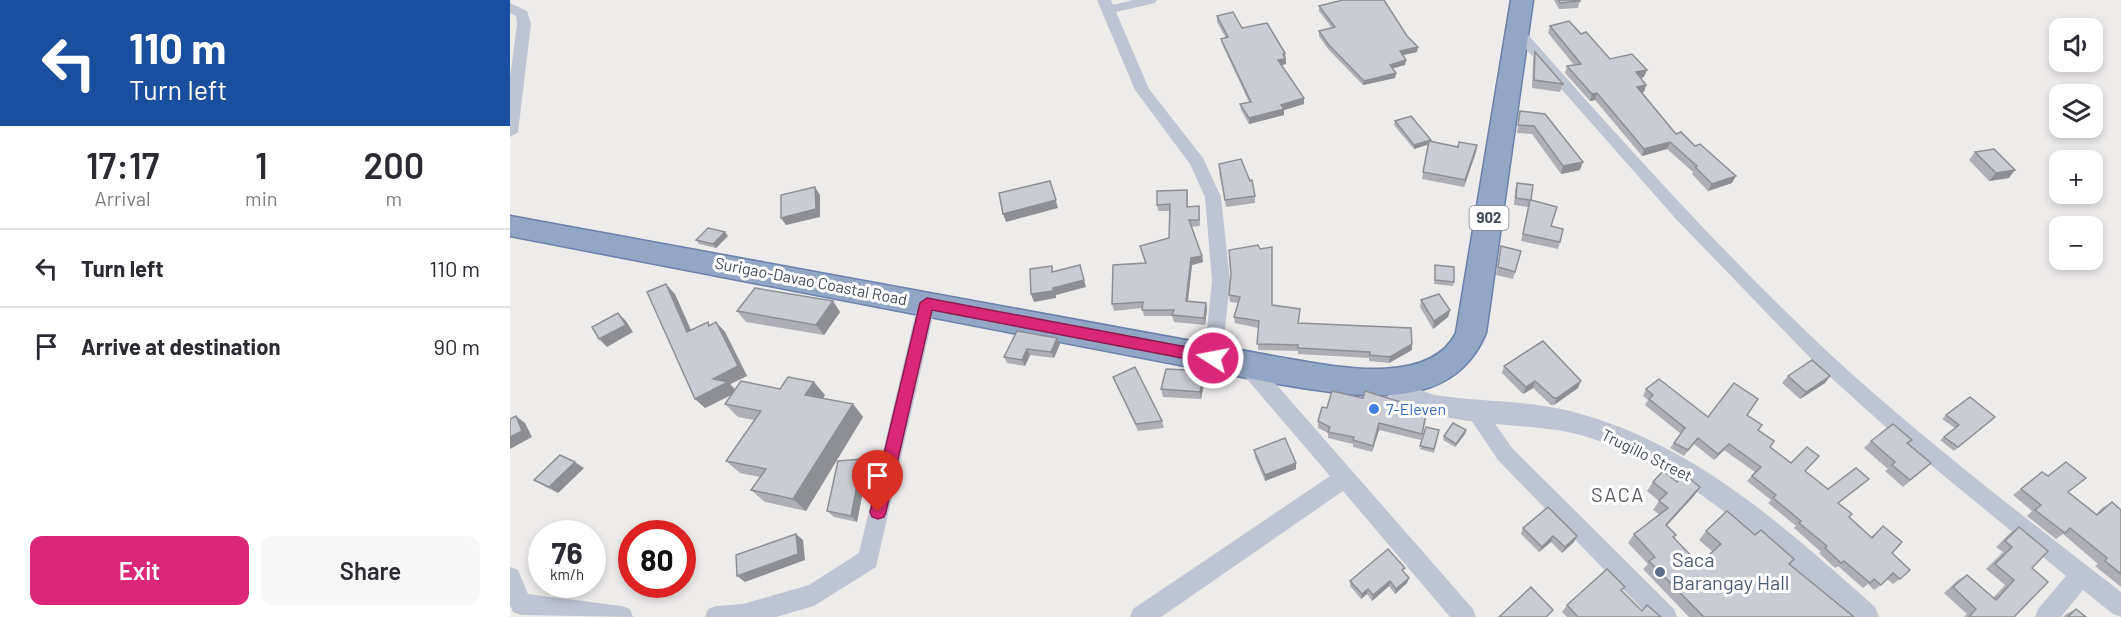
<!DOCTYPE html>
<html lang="en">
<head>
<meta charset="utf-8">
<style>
	:root { --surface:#fff; --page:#f7f7f7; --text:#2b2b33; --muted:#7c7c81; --line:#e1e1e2; --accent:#db2777 }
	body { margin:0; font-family:Barlow,sans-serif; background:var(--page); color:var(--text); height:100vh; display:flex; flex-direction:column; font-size:22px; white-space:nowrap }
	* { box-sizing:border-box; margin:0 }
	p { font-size:20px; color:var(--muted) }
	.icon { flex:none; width:33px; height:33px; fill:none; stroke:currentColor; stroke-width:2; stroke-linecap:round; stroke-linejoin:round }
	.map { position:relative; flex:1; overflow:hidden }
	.sheet { display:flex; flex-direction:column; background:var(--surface); width:510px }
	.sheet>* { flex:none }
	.top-card { background:#1a4fa0; color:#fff; overflow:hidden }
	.tools { position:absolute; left:1539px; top:18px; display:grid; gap:12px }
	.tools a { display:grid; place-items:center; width:54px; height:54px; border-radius:12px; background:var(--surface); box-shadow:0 3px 9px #0003; font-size:30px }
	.speed { position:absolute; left:18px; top:520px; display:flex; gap:12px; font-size:30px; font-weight:700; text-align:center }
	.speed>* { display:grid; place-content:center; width:78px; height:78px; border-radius:50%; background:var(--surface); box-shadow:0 3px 9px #0003; line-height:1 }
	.speed small { font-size:15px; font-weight:400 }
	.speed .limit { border:9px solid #d22; background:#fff; color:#111 }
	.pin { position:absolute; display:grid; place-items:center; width:51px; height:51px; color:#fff; margin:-62px -26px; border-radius:50% 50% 50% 0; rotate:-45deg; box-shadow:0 0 6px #0007 }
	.pin .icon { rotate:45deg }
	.me { position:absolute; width:66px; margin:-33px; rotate:281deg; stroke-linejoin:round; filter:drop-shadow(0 0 4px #0008) }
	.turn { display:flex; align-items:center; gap:21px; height:126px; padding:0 30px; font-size:27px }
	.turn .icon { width:78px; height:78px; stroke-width:2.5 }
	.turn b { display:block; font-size:42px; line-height:51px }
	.eta { display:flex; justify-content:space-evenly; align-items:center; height:102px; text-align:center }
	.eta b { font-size:36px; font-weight:600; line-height:42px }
	.action { display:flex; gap:12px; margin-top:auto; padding:12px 30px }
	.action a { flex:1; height:69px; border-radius:12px; background:var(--accent); color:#fff; font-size:24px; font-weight:600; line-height:69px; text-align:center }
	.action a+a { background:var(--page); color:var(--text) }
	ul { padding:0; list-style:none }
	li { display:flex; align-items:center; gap:18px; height:78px; padding:0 30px; border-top:2px solid var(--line) }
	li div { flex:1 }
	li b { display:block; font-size:22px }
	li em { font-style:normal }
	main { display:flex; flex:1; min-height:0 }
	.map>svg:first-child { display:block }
</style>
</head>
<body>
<main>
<section class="sheet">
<div class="top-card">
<div class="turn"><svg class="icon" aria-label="left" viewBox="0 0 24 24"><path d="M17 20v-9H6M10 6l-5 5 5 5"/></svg><div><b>110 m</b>Turn left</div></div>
</div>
<div class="eta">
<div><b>17:17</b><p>Arrival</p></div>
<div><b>1</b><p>min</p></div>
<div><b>200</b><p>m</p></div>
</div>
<ul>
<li><svg class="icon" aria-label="left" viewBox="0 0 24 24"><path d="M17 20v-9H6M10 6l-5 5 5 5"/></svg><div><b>Turn left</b></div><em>110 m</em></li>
<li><svg class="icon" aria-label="arrive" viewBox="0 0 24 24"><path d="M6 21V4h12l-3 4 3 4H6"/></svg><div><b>Arrive at destination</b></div><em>90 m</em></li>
</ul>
<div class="action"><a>Exit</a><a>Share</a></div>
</section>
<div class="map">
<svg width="1611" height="617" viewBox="0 0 1611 617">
	<rect width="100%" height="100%" fill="#eeebeb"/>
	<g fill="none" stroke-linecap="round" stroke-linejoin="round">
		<defs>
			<path id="trunk" d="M1001,0H1023L976,333C941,418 840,395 768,384L0,236V216L768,357C817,365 918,389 946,333Z"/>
		</defs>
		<use href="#trunk" stroke="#6a80aa" stroke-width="3"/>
		<g fill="#bdc5d2" fill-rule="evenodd">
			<polygon points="587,0 601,0 603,5 623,0 647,0 645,3 606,12 639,89 693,158 711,197 720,281 712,358 710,363 703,366 696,363 694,358 702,281 695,197 680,164 625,90"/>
			<polygon points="0,3 17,11 21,24 8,132 0,137 0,77 7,24 6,16 0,13"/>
			<path d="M1007,27L1012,28C1111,140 1211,252 1320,354C1412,439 1512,515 1611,592V617L1603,614L1573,590L1551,617H1525L1528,609L1556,576L1389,439L1308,366L1166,219L1000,31Z"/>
			<polygon points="417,296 423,298 426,303 366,567 304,606 266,617 195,617 198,609 206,606 233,604 299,585 349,553 408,303 411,298"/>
			<polygon points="738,358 745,360 963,609 966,617 940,617 833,491 651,617 620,617 623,609 820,476 731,372 729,366 731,360"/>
			<polygon points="965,403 972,405 1002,448 1164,609 1167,617 1140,617 988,460 955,411 958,405"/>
			<polygon points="0,567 8,570 18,594 112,606 120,609 123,617 11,615 3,612 0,605"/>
		</g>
		<path fill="#bdc5d2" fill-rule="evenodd" d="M878,371L911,390L924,395C969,402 1016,400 1060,411C1182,442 1274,526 1365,607L1369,617H1334C1254,543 1167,457 1058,432C1012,422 889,427 866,381L870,374Z"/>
		<use href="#trunk" fill="#94a6c6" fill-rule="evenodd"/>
	</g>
	<g fill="#aeafb6">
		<polygon points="1044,0 1069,0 1070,1 1068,8 1049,9"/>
		<polygon points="809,6 907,52 893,55 895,65 882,69 886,73 885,78 853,85 818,49 809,36 809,31 822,28 809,11"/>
		<polygon points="707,16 732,28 775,53 776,64 771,65 794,104 774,110 774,115 739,124 731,110 730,104 739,102 712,44 711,39 716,38 707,22"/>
		<polygon points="1040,26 1071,34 1100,59 1134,77 1131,78 1136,85 1134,92 1132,92 1166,134 1222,183 1198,191 1182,174 1183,172 1157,149 1132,156 1085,100 1080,101 1055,73 1057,66 1064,65 1038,33"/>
		<polygon points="1025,52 1053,84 1050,92 1022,88 1023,60"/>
		<polygon points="1010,111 1070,170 1051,174 1022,134 1007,133"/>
		<polygon points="885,121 921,140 920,142 948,147 967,145 966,152 954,187 912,179 918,144 904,149 884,125"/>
		<polygon points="1465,152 1499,178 1479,181 1459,160"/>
		<polygon points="709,172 745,196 745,203 716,207"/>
		<polygon points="1007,183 1021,200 1041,226 1050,242 1048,249 1011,241 1018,207 1004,205 1005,190"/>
		<polygon points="677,190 678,197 678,207 689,206 690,226 681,227 692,256 693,262 682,265 678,301 696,303 697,309 695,325 664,322 662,316 634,316 632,308 604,311 602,304 635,263 630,246 659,238 660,211 648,211 647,205"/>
		<polygon points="218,236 206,248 189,244 186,240"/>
		<polygon points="991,246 1011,251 1003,279 986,275"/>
		<polygon points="925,265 944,282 943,286 924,284"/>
		<polygon points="721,274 762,305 790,315 789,323 902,344 902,350 879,363 859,361 859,358 788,354 788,351 748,350 748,328 725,323 724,317 728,303 720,302 719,295"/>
		<polygon points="165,294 181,330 201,325 206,322 215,332 237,376 220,384 225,389 270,389 315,395 313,398 343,404 353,417 296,511 255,502 241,490 250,477 230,473 216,461 244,420 228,417 215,404 221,395 195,408"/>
		<polygon points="911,300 940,310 938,317 923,329 910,307"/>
		<polygon points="323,301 330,312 314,335 236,322 227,311"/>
		<polygon points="507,331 550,344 544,358 520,355 515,366 497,363 494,357"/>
		<polygon points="994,366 1068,388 1044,405 1041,405 1023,388 1013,394 992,373"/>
		<polygon points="1278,376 1320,376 1315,383 1290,399 1272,383"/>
		<polygon points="603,377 652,421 654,428 628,431 606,384"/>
		<polygon points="695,378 691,399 653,397 651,389"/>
		<polygon points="1136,389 1198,417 1237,415 1260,447 1281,463 1295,471 1318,489 1359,479 1329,503 1339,517 1361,537 1373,526 1390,579 1383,584 1377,579 1371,585 1364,590 1358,584 1353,588 1328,566 1325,568 1309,553 1311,552 1284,528 1286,526 1258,503 1261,500 1237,481 1245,472 1214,450 1204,460 1184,444 1174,456 1160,448 1171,434 1135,405 1138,400 1133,396"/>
		<polygon points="853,398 917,410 911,440 869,430 862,452 843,447 843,444 818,438 818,433 808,428 808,421 817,408"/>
		<polygon points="1436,415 1485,417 1444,451 1430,440 1445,428 1432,419"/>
		<polygon points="916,427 929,430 924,453 910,449"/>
		<polygon points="956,430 955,434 945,447 933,440 934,436"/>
		<polygon points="1402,440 1397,443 1421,463 1393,487 1375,471 1378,469 1354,448 1361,441"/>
		<polygon points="744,450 786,469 755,481 745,457"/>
		<polygon points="352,459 358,465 347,522 324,517 317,511"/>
		<polygon points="74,468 48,493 34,486 24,480"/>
		<polygon points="1532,472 1586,514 1592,508 1602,502 1611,510 1611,587 1585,566 1588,564 1553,534 1546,539 1517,516 1522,511 1503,495"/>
		<polygon points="1143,482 1167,482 1190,487 1157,525 1166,535 1164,538 1189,564 1203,552 1189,540 1196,531 1279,564 1344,617 1179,617 1133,569 1138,564 1118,543 1124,534 1149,514 1143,510 1149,501 1137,491"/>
		<polygon points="1509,527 1522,568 1504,617 1454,617 1457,614 1434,593 1448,580 1457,575 1483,598 1495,585 1476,569 1493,552 1486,547 1500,533"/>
		<polygon points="1013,528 1064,542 1052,553 1041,542 1029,552 1011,534"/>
		<polygon points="894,572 899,578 897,583 885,594 879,586 862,601 857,594 851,599 840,586 840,581"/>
		<polygon points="1112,591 1132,611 1151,617 1057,617 1052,612 1057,605"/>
		<polygon points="1566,609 1576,617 1553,617 1556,614"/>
	</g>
	<g fill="#8d8f94">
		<polygon points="908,47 907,52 889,56 890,51"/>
		<polygon points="775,53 776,64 768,66 768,60 773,54"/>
		<polygon points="896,60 895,65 879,69 880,65"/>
		<polygon points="1137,70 1134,77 1124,79 1126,72"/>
		<polygon points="886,73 885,78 853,85 854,81"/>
		<polygon points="1136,85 1134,92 1124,94 1127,87"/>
		<polygon points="1087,93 1085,100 1080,101 1082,94"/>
		<polygon points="794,98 794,104 774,110 774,115 739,124 739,118 771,105"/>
		<polygon points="921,140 920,144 904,149 904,145"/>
		<polygon points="1160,142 1157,149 1132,156 1134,149"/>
		<polygon points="967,145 966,152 954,187 955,180"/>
		<polygon points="1073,162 1070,170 1051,174 1053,166"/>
		<polygon points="1505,170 1499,178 1479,181 1486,173"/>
		<polygon points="1226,176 1222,183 1198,191 1202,184"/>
		<polygon points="540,181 548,208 496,222 493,214"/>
		<polygon points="305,187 310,195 310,217 276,225 271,218"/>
		<polygon points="215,232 218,236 206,248 203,244"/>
		<polygon points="692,256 693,262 682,265 677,308 676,301 681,258"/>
		<polygon points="570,265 576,287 546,295 546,298 524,302 521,294 543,288"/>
		<polygon points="156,284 165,294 186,342 177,332"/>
		<polygon points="323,301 330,312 314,335 306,325"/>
		<polygon points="696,303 697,309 695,325 694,318"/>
		<polygon points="940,310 938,317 923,329 924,321"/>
		<polygon points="108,313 116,321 123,332 97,347 89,339"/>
		<polygon points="206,322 215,332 237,376 220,384 227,392 195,408 185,399"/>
		<polygon points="547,338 550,344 544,358 541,352"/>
		<polygon points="902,344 902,350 879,363 880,357"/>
		<polygon points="517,349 520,355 515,366 512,360"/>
		<polygon points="694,371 695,378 691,399 690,392"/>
		<polygon points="1320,376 1315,383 1290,399 1296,392"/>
		<polygon points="1025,381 1023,388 1013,394 1016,387"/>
		<polygon points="1071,381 1068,388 1044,405 1047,398"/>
		<polygon points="304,382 315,395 307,408 295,395"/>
		<polygon points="343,404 353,417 296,511 283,499"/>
		<polygon points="6,416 15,423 22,437 0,449 0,437"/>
		<polygon points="869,423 869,430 862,452 863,446"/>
		<polygon points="956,430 955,434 945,447 946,444"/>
		<polygon points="1219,444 1214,450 1204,460 1208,454"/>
		<polygon points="352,459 358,465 347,522 341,516"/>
		<polygon points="65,462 74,468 48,493 39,487"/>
		<polygon points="786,463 786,469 755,481 755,475"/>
		<polygon points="1190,487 1184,496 1150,533 1156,525"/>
		<polygon points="286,534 293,540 295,560 235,582 227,576"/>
		<polygon points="1043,536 1041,542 1029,552 1032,547"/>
		<polygon points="1067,536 1064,542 1052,553 1055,547"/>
		<polygon points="899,578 897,583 885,594 886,589"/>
		<polygon points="880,581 879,586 862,601 863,595"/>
		<polygon points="858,589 857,594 851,599 852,594"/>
	</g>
	<g fill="#caccd4" stroke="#8d8f94" stroke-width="1.5">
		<polygon points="833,0 874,0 897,36 908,47 890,51 896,60 880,65 886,73 854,81 818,44 809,31 825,27 809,6"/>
		<polygon points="1049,0 1069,0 1070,1 1050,3"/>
		<polygon points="723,12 732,28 757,23 775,53 773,54 775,59 768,60 794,98 771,105 774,109 739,118 730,104 741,102 711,39 718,37 707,16"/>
		<polygon points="1059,21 1071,34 1076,32 1100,59 1122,54 1137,70 1126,72 1136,85 1127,87 1166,134 1171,132 1185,146 1190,144 1226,176 1202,184 1185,167 1187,166 1160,142 1134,149 1087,93 1082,94 1057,66 1071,64 1040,26"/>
		<polygon points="1025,52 1053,84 1024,80"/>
		<polygon points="1010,111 1035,114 1073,162 1053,166 1024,126 1008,125"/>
		<polygon points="901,116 921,140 904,145 885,121"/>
		<polygon points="919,141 948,147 949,142 967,145 955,180 913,172"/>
		<polygon points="1484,149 1505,170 1486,173 1465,152"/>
		<polygon points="731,159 740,181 742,180 745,196 715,200 709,164"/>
		<polygon points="540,181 546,200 493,214 489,193"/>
		<polygon points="1007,183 1023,185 1021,200 1047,207 1041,226 1053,229 1050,242 1013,234 1020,200 1006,198"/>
		<polygon points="305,187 306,209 271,218 271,195"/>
		<polygon points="677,190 677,207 689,206 689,220 679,220 692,256 681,258 676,301 696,303 694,318 662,315 664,310 632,310 633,302 602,304 603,265 636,263 630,246 659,238 660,204 647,205 647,191"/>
		<polygon points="198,228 215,232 203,244 186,240"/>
		<polygon points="748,245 750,249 762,247 762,305 790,309 788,323 901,328 902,344 880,357 860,355 860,352 788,348 788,345 747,344 749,321 724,317 730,297 719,295 721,274 719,250"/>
		<polygon points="991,246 1011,251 1005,272 988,267"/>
		<polygon points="570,265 574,280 543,288 543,291 521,294 520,269 542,266 542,272"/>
		<polygon points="925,265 944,267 944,282 925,280"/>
		<polygon points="156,284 177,332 198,322 199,326 206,322 228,366 203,379 218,382 185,399 137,292"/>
		<polygon points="245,288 323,301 306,325 227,311"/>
		<polygon points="929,294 940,310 924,321 911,300"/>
		<polygon points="108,313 116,325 89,339 82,327"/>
		<polygon points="507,331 547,338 541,352 517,349 512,360 494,357"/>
		<polygon points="1033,341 1071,381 1047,398 1044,398 1025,381 1016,387 994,366"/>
		<polygon points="1302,360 1320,376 1296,392 1278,376"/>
		<polygon points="625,367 652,421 626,424 603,377"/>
		<polygon points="656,369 694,371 690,392 651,389"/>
		<polygon points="278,377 304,382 295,395 343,404 283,499 241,490 256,469 216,461 251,411 215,404 231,381 270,389"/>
		<polygon points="1149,379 1198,417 1224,383 1248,399 1237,415 1252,425 1248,430 1264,441 1260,447 1281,463 1297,447 1309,456 1295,471 1318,489 1346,468 1359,479 1328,503 1342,514 1339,517 1362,538 1373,526 1392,542 1382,553 1400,570 1390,579 1383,573 1371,585 1364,579 1360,583 1334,561 1331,563 1315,548 1317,546 1289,523 1291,521 1263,498 1266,495 1242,476 1251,467 1219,444 1208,454 1188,438 1178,450 1164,443 1175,428 1139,399 1143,395 1136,389"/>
		<polygon points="822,391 853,398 855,391 917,410 912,434 869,423 863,446 843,440 844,437 818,432 820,427 808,421 812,407 817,408"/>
		<polygon points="1460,397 1485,417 1448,447 1434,437 1449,425 1436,415"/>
		<polygon points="6,416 12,431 0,437 0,419"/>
		<polygon points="943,423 956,430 946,444 934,436"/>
		<polygon points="1383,424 1402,440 1397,443 1421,463 1400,480 1382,465 1385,462 1361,441"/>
		<polygon points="916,427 929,430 924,449 910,446"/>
		<polygon points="775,438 786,463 755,475 744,450"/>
		<polygon points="50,455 65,462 39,487 24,480"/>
		<polygon points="352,459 341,516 317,511 328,461"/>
		<polygon points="1556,462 1576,478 1558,492 1587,515 1602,502 1611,510 1611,574 1595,561 1597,558 1560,528 1555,533 1525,510 1531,505 1511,489 1532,472 1538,476"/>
		<polygon points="1153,471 1167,482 1174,474 1190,487 1156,525 1166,535 1163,537 1189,564 1211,544 1196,531 1217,511 1245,535 1251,530 1284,559 1279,564 1344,617 1194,617 1139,561 1145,557 1124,534 1158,508 1149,501 1157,493 1143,482"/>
		<polygon points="1038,507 1067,536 1055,547 1043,536 1032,547 1013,528"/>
		<polygon points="1509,527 1538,551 1522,568 1538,582 1504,617 1459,617 1466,609 1443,587 1457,575 1486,600 1504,580 1485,564 1502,547 1495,541"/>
		<polygon points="286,534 288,554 227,576 226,555"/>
		<polygon points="878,549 895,568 892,570 899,578 886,589 880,581 863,595 858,589 852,594 840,581"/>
		<polygon points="1097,569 1115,587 1111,590 1132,611 1137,605 1151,617 1068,617 1057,605"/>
		<polygon points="1021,587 1043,610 1036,617 989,617"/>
		<polygon points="1566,609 1576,617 1558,617"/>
	</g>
	<polygon fill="#db2777" stroke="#8e194d" stroke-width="1.5" points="417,298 703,352 710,358 703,364 422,310 376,512 374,517 368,519 362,517 360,512 410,303"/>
	<circle fill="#3f7fe0" stroke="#fff" stroke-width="2" cx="864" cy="409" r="6"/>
	<circle fill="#5c6f8a" stroke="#fff" stroke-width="2" cx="1150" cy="572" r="6"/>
	<g text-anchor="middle" stroke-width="6" stroke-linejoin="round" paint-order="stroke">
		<rect fill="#fff" stroke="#7b828b" stroke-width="1.5" x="959.5" y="206" width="39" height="24" rx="4.5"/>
		<g font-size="15" font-weight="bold" fill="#434c59">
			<text x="979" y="223">902</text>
		</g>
		<g font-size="16" fill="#434c59" stroke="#fff">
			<text transform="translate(301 281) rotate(11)" y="6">Surigao-Davao Coastal Road</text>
			<text transform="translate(1137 455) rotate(26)" y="6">Trugillo Street</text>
		</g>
		<g font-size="16" fill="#366cbe" stroke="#fff" text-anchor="start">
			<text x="876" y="415">7-Eleven</text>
		</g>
		<g font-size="20" letter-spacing="1.5" fill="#585a61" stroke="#fff">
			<text x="1108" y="502">SACA</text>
		</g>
		<g font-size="20" fill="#4e5e75" stroke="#fff" text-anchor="start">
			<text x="1162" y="567">Saca<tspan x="1162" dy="23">Barangay Hall</tspan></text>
		</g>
	</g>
</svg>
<div class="tools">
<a><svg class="icon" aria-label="sound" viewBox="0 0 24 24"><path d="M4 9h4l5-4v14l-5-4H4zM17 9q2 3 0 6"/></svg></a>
<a><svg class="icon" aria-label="layers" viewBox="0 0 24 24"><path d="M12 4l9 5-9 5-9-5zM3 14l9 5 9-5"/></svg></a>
<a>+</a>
<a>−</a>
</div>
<div class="speed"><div>76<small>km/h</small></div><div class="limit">80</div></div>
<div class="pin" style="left:368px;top:512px;background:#d93025"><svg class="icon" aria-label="arrive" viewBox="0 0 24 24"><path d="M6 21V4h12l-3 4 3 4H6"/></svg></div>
<svg class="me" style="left:703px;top:358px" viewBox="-20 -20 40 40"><circle r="17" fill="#db2777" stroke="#fff" stroke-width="3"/><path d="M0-11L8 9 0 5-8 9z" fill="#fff"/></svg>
</div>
</main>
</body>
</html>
